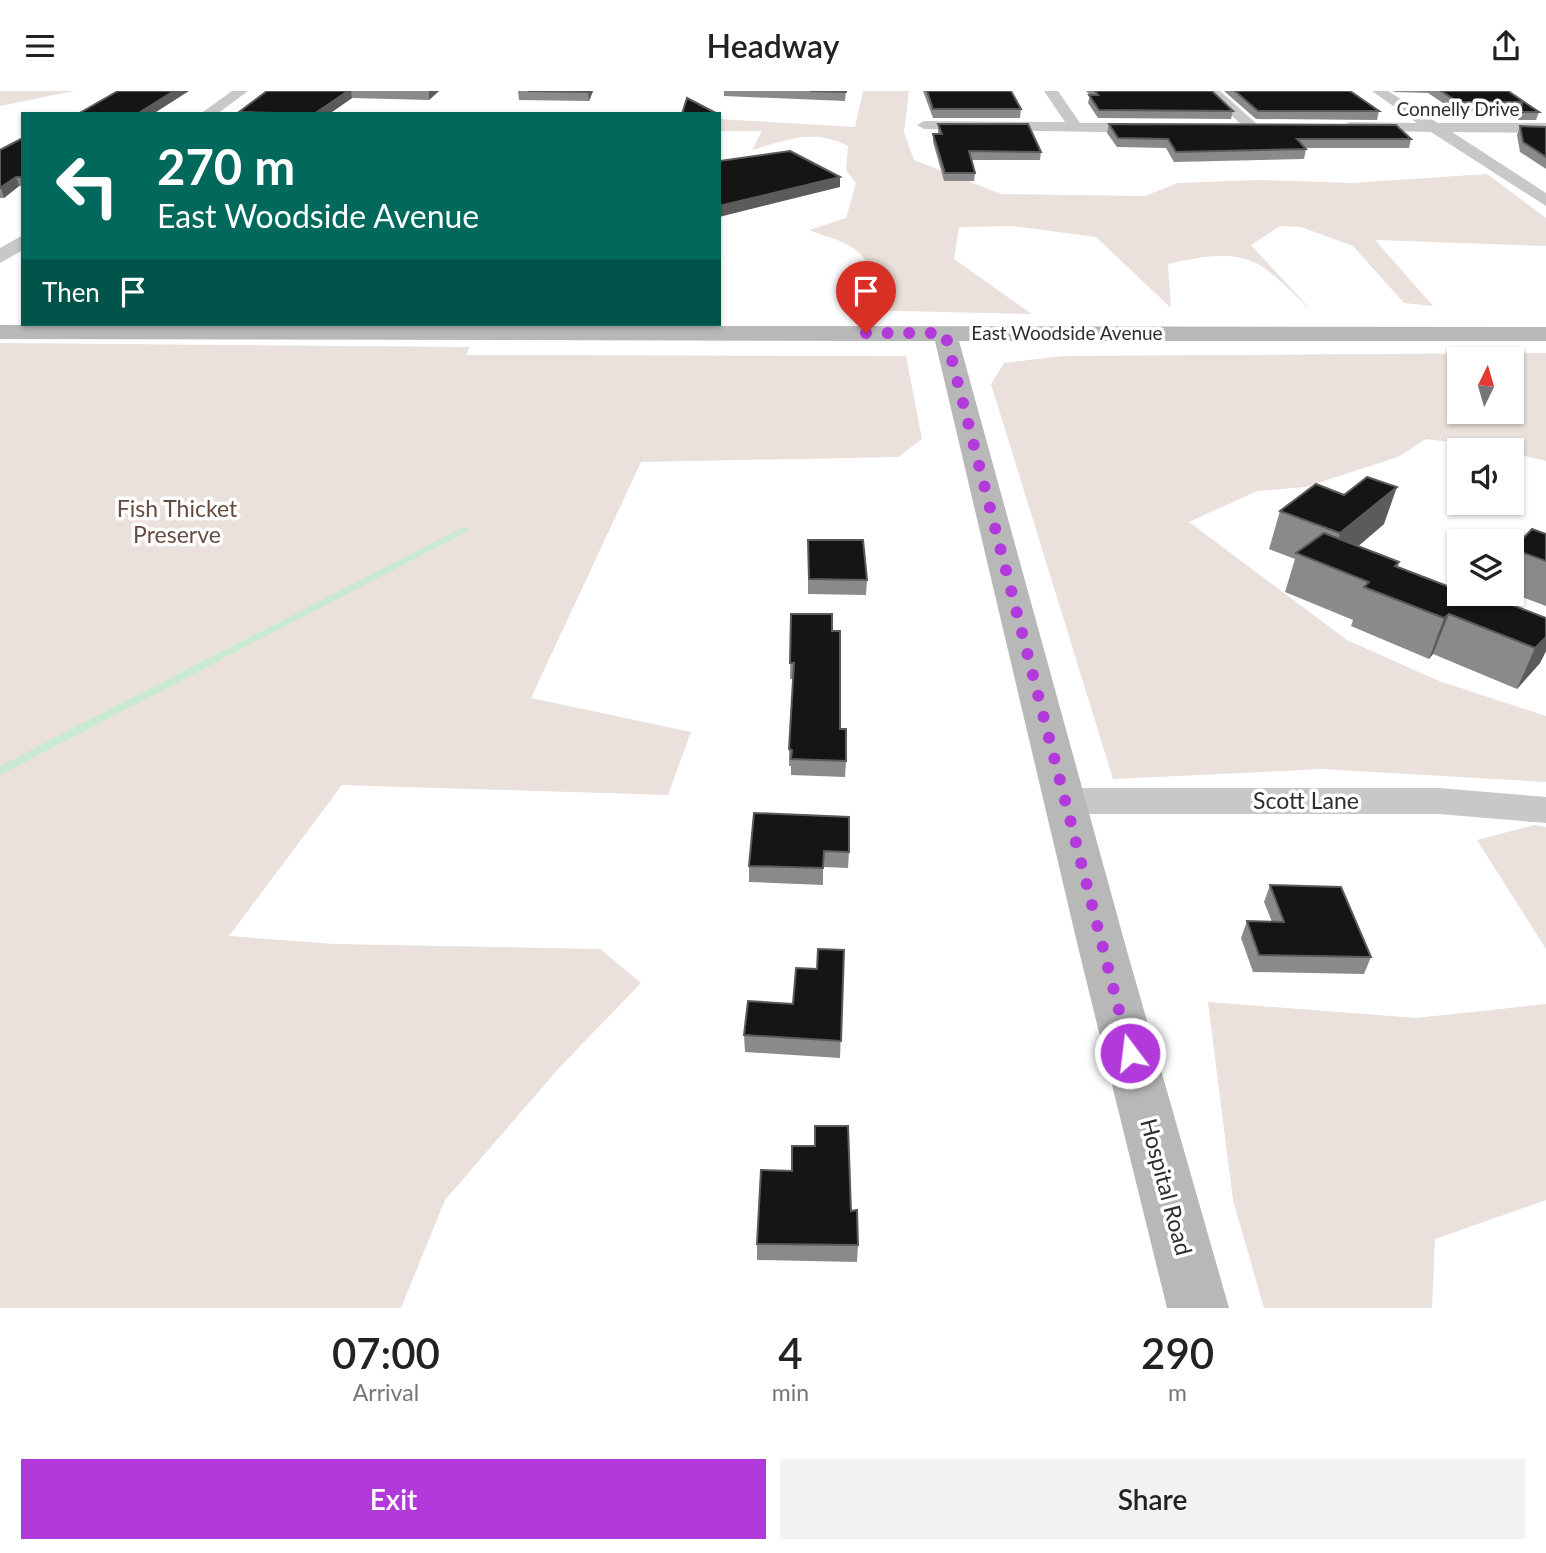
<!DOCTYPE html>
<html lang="en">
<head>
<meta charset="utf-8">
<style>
	:root { --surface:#fff; --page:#f2f2f2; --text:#222; --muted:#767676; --accent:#b23ada }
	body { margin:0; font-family:Lato,sans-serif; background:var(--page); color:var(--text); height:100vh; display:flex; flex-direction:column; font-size:26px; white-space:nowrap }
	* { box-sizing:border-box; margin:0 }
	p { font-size:23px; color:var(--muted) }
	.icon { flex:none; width:38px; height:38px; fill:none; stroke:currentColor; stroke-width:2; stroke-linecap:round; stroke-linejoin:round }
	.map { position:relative; height:1217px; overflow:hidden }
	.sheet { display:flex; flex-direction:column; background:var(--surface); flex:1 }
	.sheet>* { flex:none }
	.hud { position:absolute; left:21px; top:21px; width:700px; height:214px; border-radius:0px; box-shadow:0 2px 5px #0004; background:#00695c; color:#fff; overflow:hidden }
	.needle { width:46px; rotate:5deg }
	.buttons { position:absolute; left:1447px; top:256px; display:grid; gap:14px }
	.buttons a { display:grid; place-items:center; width:77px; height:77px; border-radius:0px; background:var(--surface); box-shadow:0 2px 5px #0004; font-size:35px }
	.pin { position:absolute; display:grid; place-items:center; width:60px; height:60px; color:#fff; margin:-72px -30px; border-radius:50% 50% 50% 0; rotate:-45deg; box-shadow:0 0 7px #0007 }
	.pin .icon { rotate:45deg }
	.me { position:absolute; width:77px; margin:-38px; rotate:345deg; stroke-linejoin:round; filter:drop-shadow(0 0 5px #0008) }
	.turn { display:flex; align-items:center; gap:24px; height:147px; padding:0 21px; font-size:32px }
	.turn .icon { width:91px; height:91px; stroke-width:2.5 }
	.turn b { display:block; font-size:49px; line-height:60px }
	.then { display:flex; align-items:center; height:66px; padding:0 21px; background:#0003; gap:14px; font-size:26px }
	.eta { display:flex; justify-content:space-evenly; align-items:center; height:119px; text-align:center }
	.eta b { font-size:42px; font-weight:600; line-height:49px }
	.action { display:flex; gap:14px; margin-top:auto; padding:14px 21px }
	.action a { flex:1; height:80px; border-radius:0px; background:var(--accent); color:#fff; font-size:28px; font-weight:600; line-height:80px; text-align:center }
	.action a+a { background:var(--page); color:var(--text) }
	header { display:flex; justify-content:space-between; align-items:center; height:91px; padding:0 21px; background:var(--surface); font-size:32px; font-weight:600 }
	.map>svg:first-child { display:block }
</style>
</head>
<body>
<header><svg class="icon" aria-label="menu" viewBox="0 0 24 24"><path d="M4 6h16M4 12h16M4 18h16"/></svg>Headway<svg class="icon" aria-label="share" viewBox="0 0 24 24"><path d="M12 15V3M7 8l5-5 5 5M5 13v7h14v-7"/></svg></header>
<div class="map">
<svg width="1546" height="1217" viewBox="0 0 1546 1217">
	<rect width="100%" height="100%" fill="#fff"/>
	<g fill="#eae0dc" fill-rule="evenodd">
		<polygon points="0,0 74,0 0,15"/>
		<path d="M863,0H909L904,41L914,69L1001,103L1145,105L1178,92L1260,89L1351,92L1487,83L1546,127V155L1375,149L1433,215L1404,212L1353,155L1301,136L1280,135L1251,154L1311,219C1296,206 1273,180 1256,172C1228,159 1196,167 1168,173L1171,217L1096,146L1013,135L959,136L954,168L1032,223L856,219L874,187C861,151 842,152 809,139L846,127L856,92L846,79L848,55C815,37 786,49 752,59L762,40H719V28L855,36Z"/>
		<polygon points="0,252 470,256 466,264 906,265 922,348 898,366 641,371 531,607 691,641 668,704 342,694 229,845 334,853 600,858 641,892 559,977 445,1109 401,1217 0,1217"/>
		<path d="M1546,262V370L1512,362V359L1426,348L1398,366L1305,396L1257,400L1189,431L1347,549L1439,590L1546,625V691L1322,678L1113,688L991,293L1004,272L1063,265ZM1460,268H1512V320H1460Z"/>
		<polygon points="1534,734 1546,736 1546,858 1477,749"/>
		<polygon points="1208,911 1416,927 1546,913 1546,1109 1435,1148 1432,1217 1264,1217 1233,1109"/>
	</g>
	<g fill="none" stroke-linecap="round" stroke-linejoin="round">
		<polygon fill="#c9e9d0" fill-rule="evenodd" points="465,435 469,438 468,440 0,684 0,675"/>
		<g fill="#c8c8c8" fill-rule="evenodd">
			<polygon points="232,0 248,0 217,23 200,23"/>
			<polygon points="1044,0 1058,0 1080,32 1154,32 1162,37 1154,42 924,38 917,34 924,30 1065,31"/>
			<polygon points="1205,0 1220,0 1258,34 1261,37 1258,40 1248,40"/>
			<polygon points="1372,0 1388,0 1438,32 1546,32 1546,42 1452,41 1546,102 1546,115 1431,41 1345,39 1342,36 1345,33 1350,31 1417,32"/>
			<polygon points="23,144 23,159 0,172 0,157"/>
			<polygon points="1065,697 1439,697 1546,706 1546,732 1439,723 1065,723 1051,719 1046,710 1051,701"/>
		</g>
		<polygon fill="#b8b8b8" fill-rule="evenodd" points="0,234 1546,236 1546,250 959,250 1127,860 1229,1217 1167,1217 1079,860 935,250 0,248"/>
	</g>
	<g fill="#8a8a8a">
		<polygon points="267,0 439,0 429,9 352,7 329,23 239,23 239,21"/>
		<polygon points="518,0 593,0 589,10 519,9"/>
		<polygon points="724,0 846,0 845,10 724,5"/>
		<polygon points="923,0 1011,0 1021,18 1020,27 933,27"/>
		<polygon points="1086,0 1212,0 1233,20 1231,28 1098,27 1088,12 1090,4"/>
		<polygon points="1224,0 1350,0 1379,20 1377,29 1256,28"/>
		<polygon points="1393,0 1508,0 1539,21 1536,29 1518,29 1519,20 1455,20 1428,2 1395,1"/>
		<polygon points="938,33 1041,61 1040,69 971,69 975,82 974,90 944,90 933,51 933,43 938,43"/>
		<polygon points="1109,33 1411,48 1409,57 1305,57 1306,58 1304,68 1174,71 1166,57 1117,56 1107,42"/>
		<polygon points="1520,35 1546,36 1546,78 1520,61 1517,44"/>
		<polygon points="23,47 23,95 19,95 4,107 0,107 0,59"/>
		<polygon points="1280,420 1384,433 1358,455 1399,471 1398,476 1460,502 1546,527 1546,560 1540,572 1517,598 1433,563 1429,568 1351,535 1353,529 1285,501 1295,468 1269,458"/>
		<polygon points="1546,443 1546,515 1511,502 1512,502 1513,458"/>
		<polygon points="808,449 867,489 866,504 808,503"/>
		<polygon points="791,523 832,540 840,638 846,670 845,686 791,684 791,675 789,675 789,658 793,588 790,588"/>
		<polygon points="754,722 849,761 848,777 823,776 823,794 749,791 749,775"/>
		<polygon points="1270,794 1371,866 1364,883 1253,881 1241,847 1247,830 1272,831 1264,811"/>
		<polygon points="844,859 840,967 745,961 744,944 793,913 817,878"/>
		<polygon points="815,1035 851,1120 858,1154 857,1171 757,1169 757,1153 792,1080 814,1055"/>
	</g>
	<g fill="#5b5b5b">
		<polygon points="174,0 189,0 153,23 137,23"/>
		<polygon points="348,0 351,0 352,7 329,23 314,23"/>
		<polygon points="429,0 439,0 429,9"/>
		<polygon points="588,0 593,0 589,10 588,1"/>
		<polygon points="16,86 19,95 4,107 1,97"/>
		<polygon points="840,86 840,96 719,126 719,115"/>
		<polygon points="1397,396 1384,433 1333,477 1330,476 1340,442"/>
		<polygon points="1449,523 1433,563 1429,568 1444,527"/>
		<polygon points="1546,546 1546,560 1540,572 1517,598 1535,557"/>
	</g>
	<g fill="#151515" stroke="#5b5b5b" stroke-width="2">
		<polygon points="118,0 174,0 137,23 78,23"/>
		<polygon points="267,0 348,0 314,23 239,21"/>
		<polygon points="528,0 588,0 588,1"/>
		<polygon points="810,0 846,0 846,1"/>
		<polygon points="927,0 1011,0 1021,18 933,18"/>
		<polygon points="1095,0 1212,0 1233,20 1099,19 1089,4 1098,4"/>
		<polygon points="1235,0 1350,0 1379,20 1258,20"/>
		<polygon points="1441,0 1508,0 1539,21 1521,21 1522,11 1458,11"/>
		<polygon points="687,7 716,22 715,23 682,23"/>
		<polygon points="938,33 1028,33 1041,61 969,60 975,82 945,82 933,43 942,43"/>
		<polygon points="1109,33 1396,34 1411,48 1297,48 1306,58 1176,61 1168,48 1118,47"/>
		<polygon points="1520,35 1546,36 1546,66 1523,51"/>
		<polygon points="23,47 23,86 16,86 0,97 0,59"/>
		<polygon points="790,60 840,86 719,115 719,70"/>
		<polygon points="1367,386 1397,396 1340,442 1280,420 1316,393 1344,404"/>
		<polygon points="1532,438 1546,443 1546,470 1513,458"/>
		<polygon points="1324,442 1399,471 1395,475 1460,500 1460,502 1481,502 1546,527 1546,546 1535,557 1449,523 1444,527 1364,496 1369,491 1296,462"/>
		<polygon points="808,449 863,449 867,489 809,488"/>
		<polygon points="791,523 832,523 832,540 840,540 840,638 846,638 846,670 791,668 792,659 789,658 794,572 790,572"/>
		<polygon points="754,722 849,726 849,761 824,760 823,777 749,775"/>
		<polygon points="1270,794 1341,796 1371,866 1259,864 1247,830 1284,831"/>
		<polygon points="818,858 844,859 841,950 744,944 748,910 793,913 796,877 817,878"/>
		<polygon points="815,1035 848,1035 851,1120 857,1119 858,1154 757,1153 761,1079 792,1080 792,1055 815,1055"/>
	</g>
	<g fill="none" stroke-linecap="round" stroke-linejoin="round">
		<polyline stroke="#b23ada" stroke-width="12" stroke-dasharray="0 21.6" points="866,242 945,242 1130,962"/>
	</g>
	<g text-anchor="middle" stroke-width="7" stroke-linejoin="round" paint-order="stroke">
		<g font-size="19" fill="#2e2e2e" stroke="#fff">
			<text x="1458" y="25">Connelly Drive</text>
			<text x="1067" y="249">East Woodside Avenue</text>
		</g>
		<g font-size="23" fill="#664c3e" stroke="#fff">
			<text x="177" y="426">Fish Thicket<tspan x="177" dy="26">Preserve</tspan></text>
		</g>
		<g font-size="23" fill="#2e2e2e" stroke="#fff">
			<text x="1306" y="718">Scott Lane</text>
			<text transform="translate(1166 1096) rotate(75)" y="8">Hospital Road</text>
		</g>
	</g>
</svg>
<div class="buttons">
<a><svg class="needle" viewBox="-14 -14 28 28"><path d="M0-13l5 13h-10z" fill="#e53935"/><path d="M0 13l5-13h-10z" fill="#767676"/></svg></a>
<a><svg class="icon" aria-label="sound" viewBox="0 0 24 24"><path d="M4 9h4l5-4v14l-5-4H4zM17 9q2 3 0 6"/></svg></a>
<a><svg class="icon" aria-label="layers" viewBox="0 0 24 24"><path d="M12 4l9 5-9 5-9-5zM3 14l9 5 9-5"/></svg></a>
</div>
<div class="pin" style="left:866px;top:242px;background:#d93025"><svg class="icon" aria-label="arrive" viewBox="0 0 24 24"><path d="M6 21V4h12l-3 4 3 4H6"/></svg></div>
<svg class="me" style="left:1130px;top:962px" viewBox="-20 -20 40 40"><circle r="17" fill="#b23ada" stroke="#fff" stroke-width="3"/><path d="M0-11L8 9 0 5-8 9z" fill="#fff"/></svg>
<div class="hud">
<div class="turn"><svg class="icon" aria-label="left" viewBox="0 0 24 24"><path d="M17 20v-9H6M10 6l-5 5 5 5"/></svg><div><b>270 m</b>East Woodside Avenue</div></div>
<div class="then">Then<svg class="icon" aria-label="arrive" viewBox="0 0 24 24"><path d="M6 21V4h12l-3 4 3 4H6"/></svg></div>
</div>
</div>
<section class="sheet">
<div class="eta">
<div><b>07:00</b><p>Arrival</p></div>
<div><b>4</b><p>min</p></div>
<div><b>290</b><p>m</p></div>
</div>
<div class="action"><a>Exit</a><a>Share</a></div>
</section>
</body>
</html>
